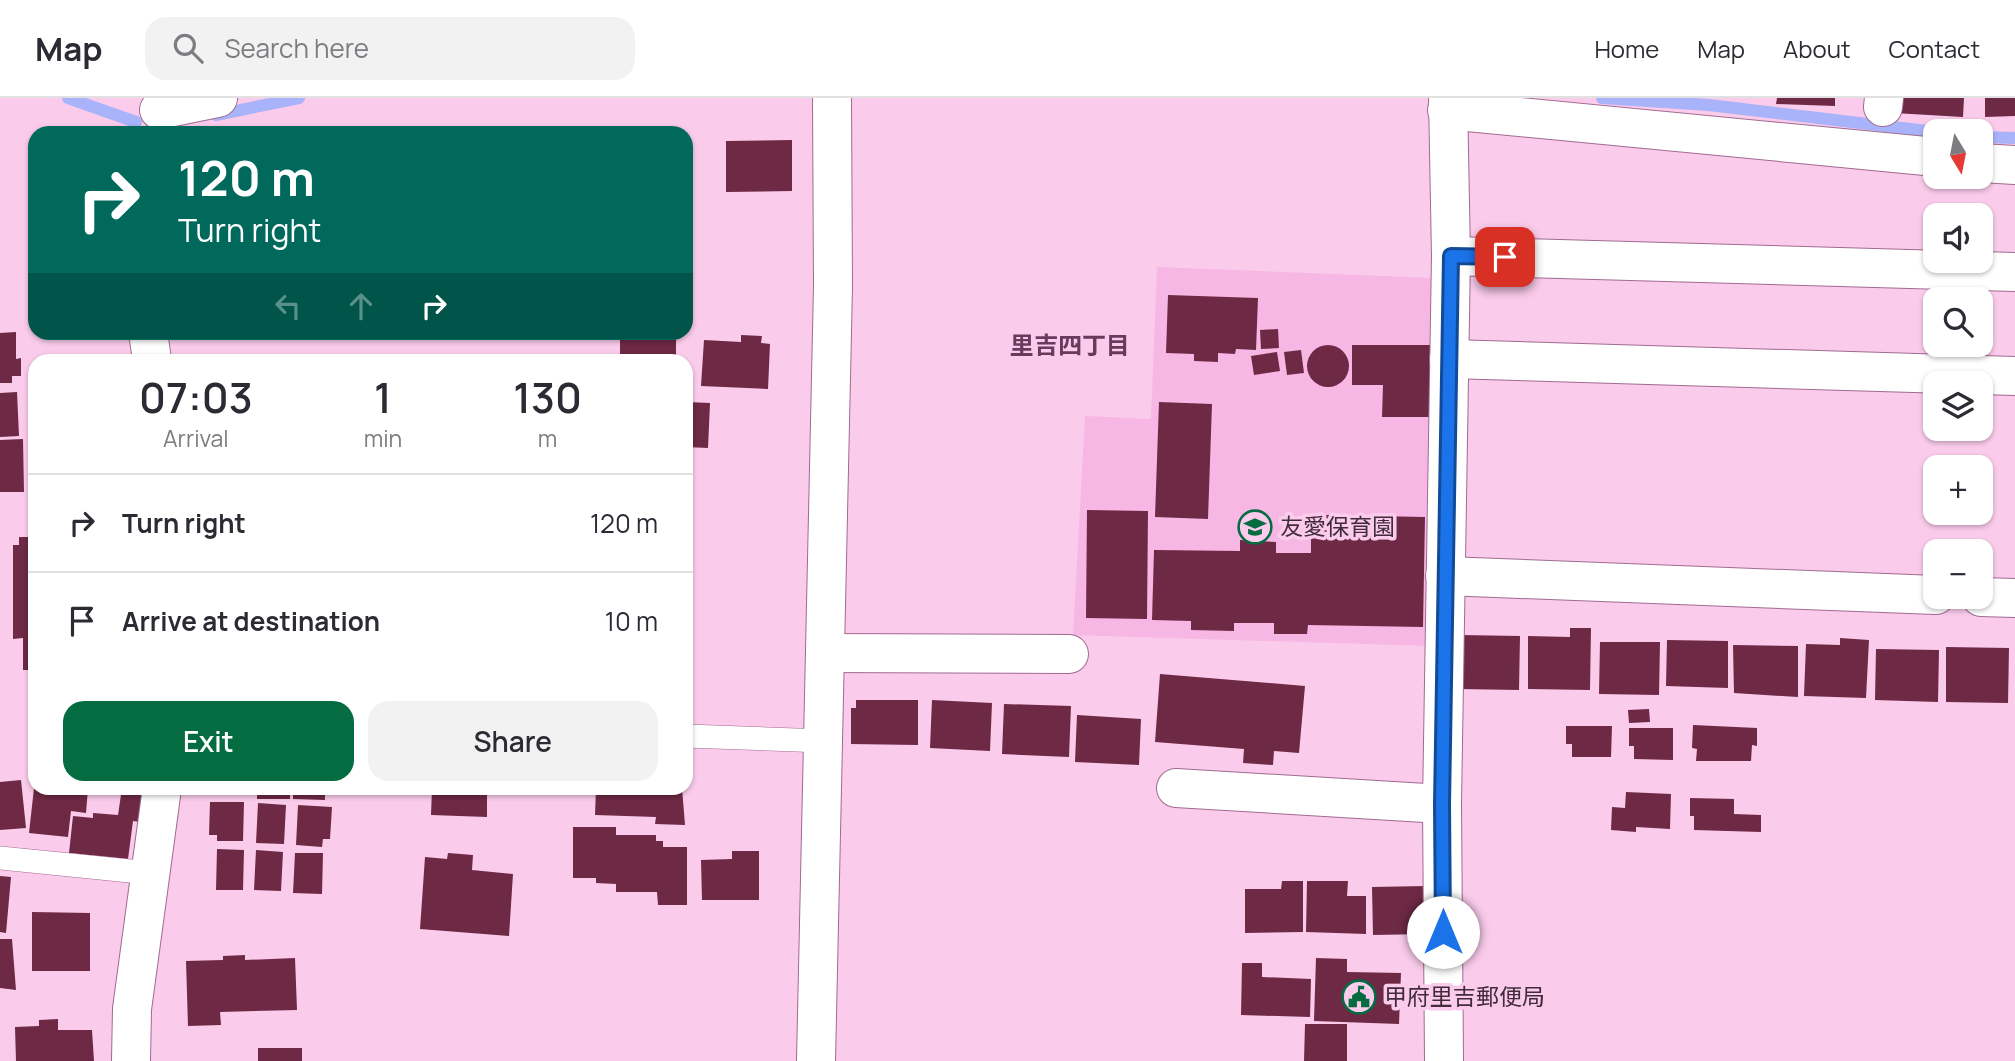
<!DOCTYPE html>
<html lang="en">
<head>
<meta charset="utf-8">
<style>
	:root { --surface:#fff; --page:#f2f2f3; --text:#2b2b33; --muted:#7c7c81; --line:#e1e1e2; --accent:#056b41 }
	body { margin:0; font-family:Manrope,"Noto Sans JP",sans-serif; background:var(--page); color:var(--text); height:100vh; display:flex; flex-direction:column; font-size:26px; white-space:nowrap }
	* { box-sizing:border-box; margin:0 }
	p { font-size:23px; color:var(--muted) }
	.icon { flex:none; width:38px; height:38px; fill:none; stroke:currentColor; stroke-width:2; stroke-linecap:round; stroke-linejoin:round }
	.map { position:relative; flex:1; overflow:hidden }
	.details { position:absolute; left:28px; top:256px; width:665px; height:441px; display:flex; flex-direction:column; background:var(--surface); border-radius:21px; box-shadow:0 2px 5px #0004 }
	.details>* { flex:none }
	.top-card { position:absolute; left:28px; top:28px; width:665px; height:214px; border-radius:21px; box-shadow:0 2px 5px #0004; background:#00695c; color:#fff; overflow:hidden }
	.needle { width:46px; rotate:170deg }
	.tools { position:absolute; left:1923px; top:21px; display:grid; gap:14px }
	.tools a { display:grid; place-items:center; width:70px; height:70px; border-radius:14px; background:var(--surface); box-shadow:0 2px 5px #0004; font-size:35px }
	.pin { position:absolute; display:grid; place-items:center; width:60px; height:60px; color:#fff; margin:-30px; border-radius:14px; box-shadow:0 4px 10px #0006 }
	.me { position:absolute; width:77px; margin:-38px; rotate:0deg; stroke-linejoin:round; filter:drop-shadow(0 0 5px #0008) }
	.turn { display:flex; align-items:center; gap:24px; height:147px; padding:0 35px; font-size:32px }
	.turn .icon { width:91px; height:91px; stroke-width:2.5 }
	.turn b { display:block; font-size:49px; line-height:60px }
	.lanes { display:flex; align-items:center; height:66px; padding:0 35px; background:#0003; justify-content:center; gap:35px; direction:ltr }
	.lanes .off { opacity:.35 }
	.eta { display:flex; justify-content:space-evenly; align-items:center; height:119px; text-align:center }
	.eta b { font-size:42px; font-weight:600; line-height:49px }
	.action { display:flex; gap:14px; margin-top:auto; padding:14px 35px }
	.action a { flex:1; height:80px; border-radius:21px; background:var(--accent); color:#fff; font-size:28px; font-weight:600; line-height:80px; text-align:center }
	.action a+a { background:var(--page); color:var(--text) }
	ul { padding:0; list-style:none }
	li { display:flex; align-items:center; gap:21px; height:98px; padding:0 35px; border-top:2px solid var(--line) }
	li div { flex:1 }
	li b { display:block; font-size:26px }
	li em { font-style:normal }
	header { display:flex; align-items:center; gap:42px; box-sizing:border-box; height:98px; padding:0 35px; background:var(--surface); border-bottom:2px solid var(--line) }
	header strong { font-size:33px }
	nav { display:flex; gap:38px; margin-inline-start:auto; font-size:24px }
	.search { width:490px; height:63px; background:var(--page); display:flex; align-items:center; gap:18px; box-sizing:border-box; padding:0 24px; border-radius:21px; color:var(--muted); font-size:26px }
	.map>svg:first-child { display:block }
</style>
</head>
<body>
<header>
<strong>Map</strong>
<div class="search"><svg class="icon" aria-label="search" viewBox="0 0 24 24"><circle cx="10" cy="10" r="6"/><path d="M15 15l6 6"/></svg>Search here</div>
<nav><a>Home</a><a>Map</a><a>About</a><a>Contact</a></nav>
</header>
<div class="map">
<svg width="2015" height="963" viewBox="0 0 2015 963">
	<rect width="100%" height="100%" fill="#facbeb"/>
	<polygon fill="#f7b7e4" points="1157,169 1434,180 1429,548 1073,537 1085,318 1151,321"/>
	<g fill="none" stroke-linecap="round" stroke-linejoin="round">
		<g stroke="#a8b3fa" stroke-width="12">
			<polyline points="68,0 136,24"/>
			<polyline points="1602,0 1709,7 1936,34"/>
			<polyline points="216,17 299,0"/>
			<polyline points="1981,39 2015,40"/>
		</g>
	</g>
	<g fill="#6e2945">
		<polygon points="1777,0 1835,0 1835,8 1776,6"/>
		<polygon points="1895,0 1964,0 1963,19 1894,15"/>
		<polygon points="1985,0 2015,0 2015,18 1985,19"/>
		<polygon points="630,28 631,35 593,35 593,33"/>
		<polygon points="792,42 792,93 726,94 726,43"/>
		<polygon points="1168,197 1258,200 1256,252 1236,251 1235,256 1218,255 1218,264 1194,263 1194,256 1166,255"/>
		<polygon points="1278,231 1279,250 1261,251 1260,232"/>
		<polygon points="16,234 16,261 21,260 21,278 12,278 12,285 0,285 0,235"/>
		<rect x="620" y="235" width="56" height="27"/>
		<polygon points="741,237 762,238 761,245 770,246 768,291 701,288 704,242 741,244"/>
		<circle cx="1328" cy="268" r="21"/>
		<polygon points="1352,247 1430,247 1430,319 1382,319 1383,287 1352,287"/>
		<polygon points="1301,252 1304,275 1287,277 1284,254"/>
		<polygon points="1277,254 1280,273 1254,277 1251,258"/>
		<polygon points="17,294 19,338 0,339 0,295"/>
		<polygon points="686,304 710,305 708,350 686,349"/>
		<polygon points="1159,304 1212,306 1208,421 1155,419"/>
		<polygon points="23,341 24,394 0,394 0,342"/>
		<polygon points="1087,412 1148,413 1147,521 1086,520"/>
		<polygon points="1323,417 1425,419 1423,529 1308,527 1307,536 1274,536 1274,525 1234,525 1234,533 1191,532 1191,523 1152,522 1154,452 1240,453 1240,442 1276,444 1276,455 1311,455 1311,439 1323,439"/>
		<polygon points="19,439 35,439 35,572 23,572 23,540 13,541 13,447 19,447"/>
		<polygon points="1570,530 1591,530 1590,592 1528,591 1528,538 1570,539"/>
		<polygon points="1460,537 1520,538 1519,592 1459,591"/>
		<polygon points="1840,540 1869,542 1866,600 1804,598 1806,546 1840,547"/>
		<polygon points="1667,542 1728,543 1728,590 1666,588"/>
		<polygon points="1600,544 1660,544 1659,597 1599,596"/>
		<polygon points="1733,547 1798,548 1798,599 1734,595"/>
		<polygon points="1946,549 2009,550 2008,605 1946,604"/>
		<polygon points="1876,551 1939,552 1938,604 1875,602"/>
		<polygon points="1160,576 1305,588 1299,655 1274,653 1273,667 1243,665 1244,651 1155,644"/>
		<polygon points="856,602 918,602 918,647 851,646 851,610 856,610"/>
		<polygon points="932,602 992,605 990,653 930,650"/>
		<polygon points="1004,606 1071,608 1069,659 1002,656"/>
		<polygon points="1649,611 1650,624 1629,625 1628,612"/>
		<polygon points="1077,617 1141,621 1139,667 1075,664"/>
		<polygon points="1693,627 1757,630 1757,648 1752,647 1751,663 1696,663 1697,651 1692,650"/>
		<polygon points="1566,628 1612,628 1611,659 1572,659 1572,646 1566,646"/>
		<polygon points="1629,630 1673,630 1673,662 1634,661 1634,648 1629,648"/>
		<polygon points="21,682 26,730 0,732 0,684"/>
		<polygon points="34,690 88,690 86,715 71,713 68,739 29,735"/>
		<polygon points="122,690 144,690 140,724 133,723 128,761 69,755 73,718 93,720 93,715 118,717"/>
		<rect x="257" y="690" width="33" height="11"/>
		<polygon points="293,690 325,690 325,702 293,701"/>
		<polygon points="432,690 487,690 487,719 431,717"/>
		<polygon points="596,690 682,690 685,727 655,726 656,719 595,717"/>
		<polygon points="1626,694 1671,696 1670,731 1636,729 1636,734 1611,732 1612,709 1625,710"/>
		<polygon points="1690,700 1734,701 1734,716 1761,717 1761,734 1694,732 1694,718 1690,718"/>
		<polygon points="210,704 244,704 243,743 217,743 217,737 209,737"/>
		<polygon points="258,705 286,707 284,746 256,745"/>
		<polygon points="298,707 332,709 330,741 323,741 322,749 296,747"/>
		<polygon points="573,729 616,729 616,737 656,737 656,743 663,743 663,749 687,749 687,807 658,807 657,794 616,794 616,786 596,785 596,780 573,780"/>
		<polygon points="217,751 244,752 243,792 216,792"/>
		<polygon points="256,752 283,754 281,793 254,792"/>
		<polygon points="732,753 759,753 759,802 702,802 701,762 732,761"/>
		<polygon points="295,755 323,755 322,796 293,795"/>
		<polygon points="448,755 473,757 472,772 513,776 509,838 420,831 425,759 447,761"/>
		<polygon points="0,778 11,779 6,835 0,834"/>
		<polygon points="1282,783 1303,783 1303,834 1245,835 1245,791 1281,791"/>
		<polygon points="1307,783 1348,783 1347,798 1366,798 1366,836 1306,834"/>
		<polygon points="1427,788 1428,836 1373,837 1372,789"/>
		<polygon points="32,814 90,815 90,873 32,873"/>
		<polygon points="0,841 12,841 16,892 0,890"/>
		<polygon points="245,857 245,862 295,860 297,912 220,914 221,927 188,928 186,863 223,862 223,858"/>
		<polygon points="1316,860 1347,861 1347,874 1401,875 1399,926 1314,923"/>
		<polygon points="1242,865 1262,865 1262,879 1311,881 1310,919 1241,917"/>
		<polygon points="58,921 58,932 92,932 94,963 16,963 15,929 39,928 39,922"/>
		<polygon points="1305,926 1347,926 1347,963 1304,963"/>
		<rect x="258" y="950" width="44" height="13"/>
	</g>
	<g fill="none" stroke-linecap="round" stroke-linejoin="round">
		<defs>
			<g id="lane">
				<polyline points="686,638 824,643"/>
				<polyline points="0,760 150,775"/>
			</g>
			<g id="street">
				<polyline points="1883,9 1884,0"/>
				<polyline points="159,12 218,0"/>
				<polyline points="1447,12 1936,59"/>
				<polyline points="1981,65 2015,67"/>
				<polyline points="1451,158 2015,174"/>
				<polyline points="148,234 152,262"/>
				<polyline points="1449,261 2015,278"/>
				<polyline points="1445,478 1936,497"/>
				<polyline points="1981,499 2015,500"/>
				<polyline points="825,555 1069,556"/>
				<polyline points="1176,690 1442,706"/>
				<polyline points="131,963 132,911 162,690"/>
				<polyline points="816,963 833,188 832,0"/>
				<polyline points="1444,963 1442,706 1451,158 1448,0"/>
			</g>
		</defs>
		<use href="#lane" stroke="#a06b91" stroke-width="24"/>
		<use href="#street" stroke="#a06b91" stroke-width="40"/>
		<use href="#lane" stroke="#fff" stroke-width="23"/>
		<use href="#street" stroke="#fff" stroke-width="38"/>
	</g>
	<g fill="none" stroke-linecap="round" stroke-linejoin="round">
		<defs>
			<polyline id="route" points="1443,834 1442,706 1451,158 1505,159"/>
		</defs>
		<use href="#route" stroke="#114b97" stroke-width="18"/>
		<use href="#route" stroke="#1a73e8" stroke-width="12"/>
	</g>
	<defs>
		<symbol id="school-ring" viewBox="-11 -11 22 22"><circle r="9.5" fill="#facbeb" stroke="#056b41" stroke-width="1.5"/><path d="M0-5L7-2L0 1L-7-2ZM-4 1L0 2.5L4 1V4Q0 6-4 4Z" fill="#056b41"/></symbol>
		<symbol id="civic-ring" viewBox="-11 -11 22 22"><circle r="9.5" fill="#facbeb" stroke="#056b41" stroke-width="1.5"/><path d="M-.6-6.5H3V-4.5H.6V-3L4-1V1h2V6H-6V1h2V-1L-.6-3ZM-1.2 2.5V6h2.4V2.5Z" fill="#056b41"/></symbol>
	</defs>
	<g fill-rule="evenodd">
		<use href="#school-ring" x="1236" y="410" width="38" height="38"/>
		<use href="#civic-ring" x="1340" y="880" width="38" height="38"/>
	</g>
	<g text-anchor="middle" stroke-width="7" stroke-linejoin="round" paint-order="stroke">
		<g font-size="23" fill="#422c3c" stroke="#facbeb" text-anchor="start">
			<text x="1280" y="437">友愛保育園</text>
			<text x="1384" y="907">甲府里吉郵便局</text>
		</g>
		<g font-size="24" font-weight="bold" fill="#6a395d" stroke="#facbeb">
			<text x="1070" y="256">里吉四丁目</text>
		</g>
	</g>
</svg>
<div class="tools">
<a><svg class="needle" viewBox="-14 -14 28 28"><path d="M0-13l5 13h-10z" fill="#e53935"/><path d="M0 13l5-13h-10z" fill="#7c7c81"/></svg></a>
<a><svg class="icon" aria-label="sound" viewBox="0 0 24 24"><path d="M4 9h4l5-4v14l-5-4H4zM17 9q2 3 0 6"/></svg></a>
<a><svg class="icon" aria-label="search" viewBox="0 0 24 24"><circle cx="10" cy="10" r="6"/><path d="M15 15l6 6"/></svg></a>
<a><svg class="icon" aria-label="layers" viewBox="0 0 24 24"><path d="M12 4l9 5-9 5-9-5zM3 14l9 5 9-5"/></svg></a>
<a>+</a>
<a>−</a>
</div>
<div class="pin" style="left:1505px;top:159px;background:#d93025"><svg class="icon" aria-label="arrive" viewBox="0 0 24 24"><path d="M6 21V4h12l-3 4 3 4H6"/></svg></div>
<svg class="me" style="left:1443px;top:834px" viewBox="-20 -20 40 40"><circle r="19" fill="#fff"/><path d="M0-13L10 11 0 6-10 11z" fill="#1a73e8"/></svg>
<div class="top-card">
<div class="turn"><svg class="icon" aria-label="right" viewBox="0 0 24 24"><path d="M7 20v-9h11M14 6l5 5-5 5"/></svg><div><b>120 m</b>Turn right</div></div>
<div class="lanes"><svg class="icon off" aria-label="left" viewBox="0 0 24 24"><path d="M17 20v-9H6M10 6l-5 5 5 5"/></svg><svg class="icon off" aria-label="ahead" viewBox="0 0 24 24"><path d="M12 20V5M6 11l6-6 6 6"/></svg><svg class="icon" aria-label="right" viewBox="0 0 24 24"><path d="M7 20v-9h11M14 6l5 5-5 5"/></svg></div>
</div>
<section class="details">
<div class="eta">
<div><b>07:03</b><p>Arrival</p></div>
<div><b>1</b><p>min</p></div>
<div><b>130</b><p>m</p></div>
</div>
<ul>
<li><svg class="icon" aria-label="right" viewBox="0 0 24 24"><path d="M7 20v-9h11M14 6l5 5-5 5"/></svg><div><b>Turn right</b></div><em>120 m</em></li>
<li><svg class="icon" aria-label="arrive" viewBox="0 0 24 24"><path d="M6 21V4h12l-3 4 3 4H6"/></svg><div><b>Arrive at destination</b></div><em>10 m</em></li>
</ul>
<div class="action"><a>Exit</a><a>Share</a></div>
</section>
</div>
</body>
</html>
